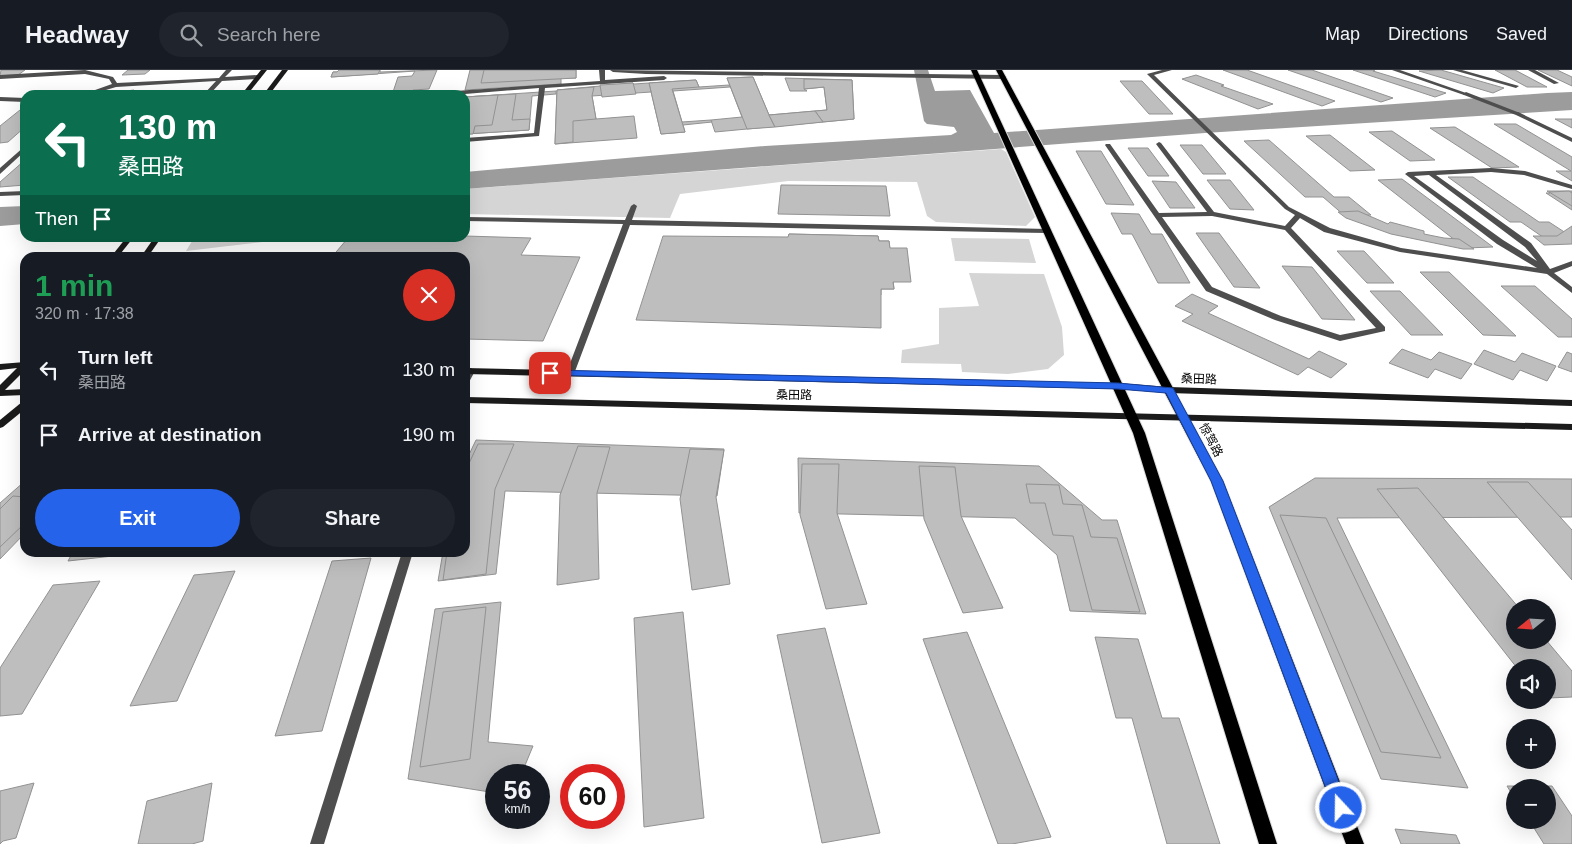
<!DOCTYPE html>
<html lang="en">
<head>
<meta charset="utf-8">
<style>
	:root { --surface:#171b24; --page:#20242c; --text:#f1f3f6; --muted:#9ea1a6; --line:#363941; --accent:#2563eb }
	body { margin:0; font-family:Helvetica,"Noto Sans SC",sans-serif; background:var(--page); color:var(--text); height:100vh; display:flex; flex-direction:column; font-size:19px; white-space:nowrap }
	* { box-sizing:border-box; margin:0 }
	p { font-size:16px; color:var(--muted) }
	.icon { flex:none; width:28px; height:28px; fill:none; stroke:currentColor; stroke-width:2; stroke-linecap:round; stroke-linejoin:round }
	.map { position:relative; flex:1; overflow:hidden }
	.panel { position:absolute; left:20px; top:182px; width:450px; height:305px; display:flex; flex-direction:column; background:var(--surface); border-radius:15px; box-shadow:0 5px 20px #0002 }
	.panel>* { flex:none }
	.guide { position:absolute; left:20px; top:20px; width:450px; height:152px; border-radius:15px; box-shadow:0 5px 20px #0002; background:#0b6e4f; color:#fff; overflow:hidden }
	.needle { width:32px; rotate:252deg }
	.buttons { position:absolute; left:1506px; top:529px; display:grid; gap:10px }
	.buttons a { display:grid; place-items:center; width:50px; height:50px; border-radius:50%; background:var(--surface); box-shadow:0 5px 20px #0002; font-size:25px }
	.speed { position:absolute; left:485px; top:694px; display:flex; gap:10px; font-size:25px; font-weight:700; text-align:center }
	.speed>* { display:grid; place-content:center; width:65px; height:65px; border-radius:50%; background:var(--surface); box-shadow:0 5px 20px #0002; line-height:1 }
	.speed small { font-size:12px; font-weight:400 }
	.speed .limit { border:8px solid #d22; background:#fff; color:#111 }
	.pin { position:absolute; display:grid; place-items:center; width:42px; height:42px; color:#fff; margin:-21px; border-radius:10px; box-shadow:0 2px 8px #0006 }
	.me { position:absolute; width:55px; margin:-28px; rotate:339deg; stroke-linejoin:round; filter:drop-shadow(0 0 4px #0008) }
	.turn { display:flex; align-items:center; gap:18px; height:105px; padding:0 15px; font-size:22px }
	.turn .icon { width:65px; height:65px; stroke-width:2.5 }
	.turn b { display:block; font-size:35px; line-height:42px }
	.then { display:flex; align-items:center; height:48px; padding:0 15px; background:#0003; gap:10px; font-size:19px }
	.round { display:grid; place-items:center; flex:none; width:52px; height:52px; border-radius:26px; background:var(--page) }
	.summary { display:flex; align-items:center; justify-content:space-between; height:85px; padding:0 15px }
	h1 { font-size:30px; font-weight:700; line-height:38px; color:#1e9e55 }
	.button { display:flex; gap:10px; margin-top:auto; padding:10px 15px }
	.button a { flex:1; height:58px; border-radius:30px; background:var(--accent); color:#fff; font-size:20px; font-weight:700; line-height:58px; text-align:center }
	.button a+a { background:var(--page); color:var(--text) }
	ul { padding:0; list-style:none }
	li { display:flex; align-items:center; gap:15px; height:65px; padding:0 15px }
	li div { flex:1 }
	li b { display:block; font-size:19px }
	li em { font-style:normal }
	header { display:flex; align-items:center; gap:30px; box-sizing:border-box; height:70px; padding:0 25px; background:var(--surface); border-bottom:1px solid var(--line) }
	header strong { font-size:24px }
	nav { display:flex; gap:28px; margin-inline-start:auto; font-size:18px }
	.search { width:350px; height:45px; background:var(--page); display:flex; align-items:center; gap:12px; box-sizing:border-box; padding:0 18px; border-radius:28px; color:var(--muted); font-size:19px }
	.map>svg:first-child { display:block }
</style>
</head>
<body>
<header>
<strong>Headway</strong>
<div class="search"><svg class="icon" aria-label="search" viewBox="0 0 24 24"><circle cx="10" cy="10" r="6"/><path d="M15 15l6 6"/></svg>Search here</div>
<nav><a>Map</a><a>Directions</a><a>Saved</a></nav>
</header>
<div class="map">
<svg width="1572" height="774" viewBox="0 0 1572 774">
	<rect width="100%" height="100%" fill="#fff"/>
	<g fill="#d5d5d5">
		<polygon points="1001,79 1006,82 1035,147 1026,156 936,152 927,146 917,112 788,111 680,124 670,148 465,144 465,119"/>
		<polygon points="194,168 297,168 186,181"/>
		<polygon points="951,168 1029,169 1036,193 955,191"/>
		<polygon points="969,203 1044,204 1062,257 1064,285 1048,299 1008,304 962,302 961,294 901,293 902,280 939,274 939,238 979,236"/>
	</g>
	<g fill="#9c9c9c">
		<polygon points="914,0 928,0 935,21 970,20 994,63 1547,23 1572,22 1572,40 1205,63 465,119 465,102 765,76 951,65 957,62 954,57 927,54 924,51"/>
		<polygon points="25,136 25,154 0,156 0,137"/>
	</g>
	<g fill="#bebebe" stroke="#929292">
		<polygon points="25,0 18,5 0,6 1,0"/>
		<polygon points="128,0 150,0 145,4 122,5"/>
		<polygon points="339,0 380,0 380,2 437,0 429,19 413,20 411,25 391,25 406,23 407,21 393,22 398,7 412,6 415,1 331,7 333,2 337,2"/>
		<polygon points="339,0 380,0 378,4 331,7 333,2 337,2"/>
		<polygon points="470,0 576,0 576,8 561,8 561,14 465,20"/>
		<polygon points="484,0 576,0 576,8 481,13"/>
		<polygon points="1223,0 1247,0 1335,31 1322,36"/>
		<polygon points="1288,0 1312,0 1393,28 1381,32"/>
		<polygon points="1353,0 1375,0 1373,1 1446,23 1435,27"/>
		<polygon points="1441,0 1504,18 1493,23 1419,1"/>
		<polygon points="1495,0 1515,0 1547,17 1527,17"/>
		<polygon points="1538,0 1557,0 1572,7 1572,16"/>
		<polygon points="1196,5 1224,15 1221,16 1273,34 1258,39 1182,9"/>
		<polygon points="753,7 769,45 827,40 824,17 804,19 807,21 790,21 785,8 852,10 854,49 715,62 711,50 742,47 727,8"/>
		<polygon points="753,7 769,45 775,57 747,59 727,8"/>
		<polygon points="804,9 852,10 854,49 823,52 815,41 827,40 824,17 804,19"/>
		<polygon points="696,10 699,17 729,15 730,17 673,21 682,52 711,50 712,52 683,55 685,62 661,64 649,13"/>
		<polygon points="696,10 699,17 672,19 685,62 661,64 649,13"/>
		<polygon points="1120,11 1142,11 1173,44 1149,44"/>
		<polygon points="633,13 634,14 649,13 651,22 592,26 596,49 634,46 637,68 555,74 557,20"/>
		<polygon points="633,13 636,24 602,27 600,15"/>
		<polygon points="594,17 592,26 596,49 573,51 573,72 555,74 557,20"/>
		<polygon points="134,20 133,25 109,25 110,23"/>
		<polygon points="556,21 556,24 532,26 529,60 465,64 465,27"/>
		<polygon points="516,24 512,50 530,49 529,60 465,64 465,27"/>
		<polygon points="498,25 492,55 475,56 473,64 465,64 465,27"/>
		<polygon points="20,40 25,40 25,57 8,72 0,73 0,56"/>
		<polygon points="815,41 823,52 775,57 769,45"/>
		<polygon points="1555,49 1572,49 1572,58"/>
		<polygon points="1494,54 1516,54 1572,87 1572,111 1556,101 1571,101"/>
		<polygon points="1455,57 1519,97 1492,98 1430,58"/>
		<polygon points="1392,61 1435,90 1410,91 1369,62"/>
		<polygon points="1330,65 1375,100 1350,101 1306,66"/>
		<polygon points="1269,70 1334,127 1349,127 1371,145 1345,146 1323,127 1305,127 1244,71"/>
		<polygon points="1180,75 1202,75 1226,104 1203,104"/>
		<polygon points="1128,78 1148,78 1169,106 1148,106"/>
		<polygon points="1076,81 1101,81 1134,135 1106,134"/>
		<polygon points="25,90 25,115 0,117 0,112"/>
		<polygon points="1448,107 1473,107 1539,152 1549,152 1572,167 1572,171 1550,172 1521,152 1510,152"/>
		<polygon points="1402,109 1493,177 1465,178 1378,110"/>
		<polygon points="1207,110 1230,110 1254,140 1230,139"/>
		<polygon points="1152,111 1176,112 1195,138 1170,138"/>
		<polygon points="781,115 886,116 890,146 778,144"/>
		<polygon points="1547,121 1572,121 1572,140 1546,123 1550,123"/>
		<polygon points="1569,121 1572,123 1572,136 1549,122"/>
		<polygon points="1358,141 1388,154 1390,152 1424,161 1424,164 1444,168 1459,169 1474,179 1463,179 1391,164 1346,148 1338,142"/>
		<polygon points="1111,143 1139,144 1151,164 1162,164 1190,213 1158,213 1132,164 1122,164"/>
		<polygon points="1572,156 1572,174 1544,175 1533,166 1557,166"/>
		<polygon points="1196,163 1219,163 1260,218 1234,217"/>
		<polygon points="789,164 878,166 879,171 889,171 894,219 881,219 881,225 787,223 787,216 773,215 777,170 788,170"/>
		<polygon points="789,164 878,166 879,171 889,171 890,178 907,178 911,212 893,212 894,219 881,219 881,258 636,250 663,166 788,167"/>
		<polygon points="465,166 531,168 521,185 580,187 543,271 465,269 465,188 331,188 348,168"/>
		<polygon points="1337,181 1364,181 1394,213 1367,213"/>
		<polygon points="1282,196 1312,197 1355,250 1322,249"/>
		<polygon points="1420,202 1449,202 1516,266 1483,265"/>
		<polygon points="1501,216 1535,216 1572,249 1572,267 1558,267"/>
		<polygon points="1370,221 1400,221 1443,265 1411,265"/>
		<polygon points="1192,224 1218,236 1208,243 1309,289 1319,281 1347,294 1331,308 1308,297 1298,305 1182,251 1193,244 1175,236"/>
		<polygon points="1402,279 1431,290 1439,282 1472,294 1461,309 1435,299 1428,308 1389,293"/>
		<polygon points="1484,280 1515,292 1522,283 1556,296 1547,311 1520,300 1513,310 1474,294"/>
		<polygon points="1567,282 1572,284 1572,302 1558,297"/>
		<polygon points="476,370 724,379 717,426 505,421 496,504 438,511 443,482 465,482 465,393"/>
		<polygon points="478,374 514,374 495,419 486,504 443,510 447,482 465,482 465,402"/>
		<polygon points="578,376 610,377 597,423 599,509 557,515 560,425"/>
		<polygon points="690,379 724,380 716,427 730,514 692,520 680,429"/>
		<polygon points="798,388 1039,396 1102,450 1117,450 1146,544 1070,541 1057,485 1015,448 799,443"/>
		<polygon points="802,394 839,394 837,443 867,534 826,539 800,445"/>
		<polygon points="919,396 955,397 961,446 1003,538 963,543 924,449"/>
		<polygon points="1315,408 1572,409 1572,447 1337,448 1468,718 1381,709 1269,437"/>
		<polygon points="25,411 25,463 0,489 0,433"/>
		<polygon points="1487,412 1528,412 1572,460 1572,510"/>
		<polygon points="1026,414 1059,415 1063,434 1082,435 1091,467 1117,468 1140,542 1092,540 1073,466 1053,465 1045,433 1030,433"/>
		<polygon points="1418,418 1519,538 1515,538 1515,570 1546,570 1572,601 1572,627 1548,628 1548,598 1517,598 1377,419"/>
		<polygon points="13,426 25,427 25,453 0,477 0,439"/>
		<polygon points="1280,445 1326,448 1441,688 1381,682"/>
		<polygon points="73,482 116,482 113,486 68,491"/>
		<polygon points="371,488 322,661 275,666 332,491"/>
		<polygon points="235,501 177,631 130,636 194,505"/>
		<polygon points="100,511 22,644 0,646 0,598 53,515"/>
		<polygon points="501,532 488,672 533,676 521,705 496,705 496,723 408,709 435,539"/>
		<polygon points="486,537 470,689 420,697 443,542"/>
		<polygon points="683,542 704,748 644,757 634,548"/>
		<polygon points="825,558 880,763 822,773 777,565"/>
		<polygon points="967,562 1051,767 1012,774 998,774 923,569"/>
		<polygon points="1095,567 1138,569 1162,648 1179,648 1220,774 1167,774 1132,648 1116,648"/>
		<polygon points="34,713 16,768 3,771 0,774 0,721"/>
		<polygon points="212,713 203,771 192,774 138,774 147,731"/>
		<polygon points="1507,716 1552,716 1572,746 1572,774 1544,774 1529,750 1548,750 1548,718 1515,718 1515,729"/>
		<polygon points="1395,759 1456,765 1460,774 1401,774"/>
	</g>
	<g fill="none" stroke-linecap="round" stroke-linejoin="round">
		<defs>
			<g id="primary">
				<polygon points="971,0 977,0 1145,363 1277,774 1259,774 1133,363"/>
				<polygon points="996,0 1002,0 1223,411 1364,774 1346,774 1211,411"/>
			</g>
		</defs>
		<use href="#primary" stroke="#dbdbdb" stroke-width="2"/>
		<g fill="#4e4e4e" fill-rule="evenodd">
			<polygon points="85,0 113,7 117,13 219,8 226,0 232,0 225,7 258,5 261,7 258,9 222,11 209,25 203,25 216,11 116,17 89,25 81,25 112,14 109,9 85,4 0,9 0,5"/>
			<polygon points="599,0 605,0 605,10 664,6 667,8 664,10 545,18 539,66 465,72 465,68 534,63 539,18 453,25 455,21 600,11"/>
			<polygon points="610,0 1003,5 1006,7 1003,9 646,4 613,2"/>
			<path d="M1162,0H1172L1154,5L1289,137L1330,158L1401,178L1537,198L1497,174L1405,104L1408,102L1491,98L1525,101L1572,115V119L1524,105L1491,102L1436,105L1531,173L1550,199L1572,191V196L1554,203L1572,217V223L1547,204L1400,182L1324,162L1300,148L1291,158L1385,257V261L1340,271L1275,250L1206,221L1105,75L1106,74H1110L1159,143L1207,142L1156,74L1159,72L1161,73L1214,142L1285,156L1295,145L1285,139L1147,4ZM1429,105L1525,177L1537,191L1503,170L1414,106ZM1212,146L1285,160L1376,258L1340,265L1281,246L1212,217L1162,147Z"/>
			<polygon points="1392,0 1400,0 1469,24 1464,25"/>
			<polygon points="1453,0 1462,0 1519,16 1516,18"/>
			<polygon points="1528,0 1535,0 1559,13 1554,14"/>
			<polygon points="0,27 25,28 25,32 0,31"/>
			<polygon points="1518,42 1572,68 1572,72 1516,45 1516,43"/>
			<polygon points="25,76 25,81 0,104 0,98"/>
			<polygon points="25,121 25,125 0,126 0,122"/>
			<polygon points="471,298 475,301 468,314 465,315 465,304 468,299"/>
			<polygon points="402,482 413,482 324,774 310,774"/>
		</g>
		<g fill="#4e4e4e" fill-rule="evenodd">
			<polygon points="1466,22 1520,43 1521,44 1516,45 1464,25 1463,24"/>
			<polygon points="634,134 637,136 632,150 1047,159 1051,161 1047,163 630,155 574,304 570,307 567,306 566,304 623,154 465,151 465,147 625,150 631,136"/>
		</g>
		<g fill="#1b1b1b" fill-rule="evenodd">
			<polygon points="261,0 267,0 247,25 241,25"/>
			<polygon points="282,0 288,0 269,25 263,25"/>
			<polygon points="126,168 133,168 117,188 110,188"/>
			<polygon points="154,168 161,168 147,188 140,188"/>
			<polygon points="25,292 25,300 5,320 25,319 25,325 0,326 0,315 17,298 0,300 0,294"/>
			<polygon points="465,298 1118,313 1169,317 1572,330 1572,336 1169,323 1118,319 465,304"/>
			<polygon points="465,327 1572,354 1572,360 465,333"/>
			<polygon points="25,331 25,339 3,357 0,358 0,350 22,332"/>
		</g>
		<use href="#primary" fill="#000" fill-rule="evenodd"/>
	</g>
	<polygon fill="#2563eb" stroke="#184099" points="550,300 1118,313 1173,318 1223,411 1349,738 1347,743 1341,746 1335,743 1211,411 1166,323 1118,319 546,305 545,303"/>
	<g text-anchor="middle" stroke-width="4" stroke-linejoin="round" paint-order="stroke">
		<g font-size="12" fill="#000" stroke="#fff">
			<text transform="translate(1199 309) rotate(2)" y="4">桑田路</text>
			<text transform="translate(794 325) rotate(1)" y="4">桑田路</text>
			<text transform="translate(1211 370) rotate(62)" y="4">惊驾路</text>
		</g>
	</g>
</svg>
<div class="buttons">
<a><svg class="needle" viewBox="-14 -14 28 28"><path d="M0-13l5 13h-10z" fill="#e53935"/><path d="M0 13l5-13h-10z" fill="#9ea1a6"/></svg></a>
<a><svg class="icon" aria-label="sound" viewBox="0 0 24 24"><path d="M4 9h4l5-4v14l-5-4H4zM17 9q2 3 0 6"/></svg></a>
<a>+</a>
<a>−</a>
</div>
<div class="speed"><div>56<small>km/h</small></div><div class="limit">60</div></div>
<div class="pin" style="left:550px;top:303px;background:#d93025"><svg class="icon" aria-label="arrive" viewBox="0 0 24 24"><path d="M6 21V4h12l-3 4 3 4H6"/></svg></div>
<svg class="me" style="left:1341px;top:738px" viewBox="-20 -20 40 40"><circle r="17" fill="#2563eb" stroke="#fff" stroke-width="3"/><path d="M0-11L8 9 0 5-8 9z" fill="#fff"/></svg>
<div class="guide">
<div class="turn"><svg class="icon" aria-label="left" viewBox="0 0 24 24"><path d="M17 20v-9H6M10 6l-5 5 5 5"/></svg><div><b>130 m</b>桑田路</div></div>
<div class="then">Then<svg class="icon" aria-label="arrive" viewBox="0 0 24 24"><path d="M6 21V4h12l-3 4 3 4H6"/></svg></div>
</div>
<section class="panel">
<div class="summary"><div><h1>1 min</h1><p>320 m · 17:38</p></div><a class="round" style="background:#d93025;color:#fff"><svg class="icon" aria-label="close" viewBox="0 0 24 24"><path d="M6 6l12 12M18 6L6 18"/></svg></a></div>
<ul>
<li><svg class="icon" aria-label="left" viewBox="0 0 24 24"><path d="M17 20v-9H6M10 6l-5 5 5 5"/></svg><div><b>Turn left</b><p>桑田路</p></div><em>130 m</em></li>
<li><svg class="icon" aria-label="arrive" viewBox="0 0 24 24"><path d="M6 21V4h12l-3 4 3 4H6"/></svg><div><b>Arrive at destination</b></div><em>190 m</em></li>
</ul>
<div class="button"><a>Exit</a><a>Share</a></div>
</section>
</div>
</body>
</html>
